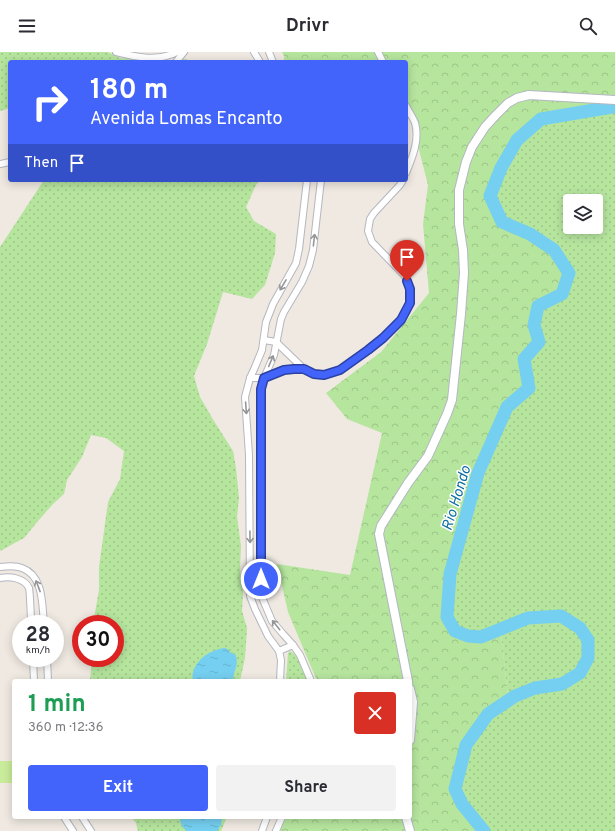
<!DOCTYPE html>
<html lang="en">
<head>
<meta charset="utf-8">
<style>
	:root { --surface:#fff; --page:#f2f2f3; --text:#2b2b33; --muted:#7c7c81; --accent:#4264fb }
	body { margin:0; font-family:Overpass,sans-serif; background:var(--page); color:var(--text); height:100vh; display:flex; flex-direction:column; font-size:15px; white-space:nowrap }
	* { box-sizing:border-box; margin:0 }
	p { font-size:13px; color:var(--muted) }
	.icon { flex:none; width:22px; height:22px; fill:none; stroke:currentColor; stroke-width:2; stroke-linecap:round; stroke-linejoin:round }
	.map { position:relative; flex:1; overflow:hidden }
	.drawer { position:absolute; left:12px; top:627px; width:400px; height:140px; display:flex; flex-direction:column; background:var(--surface); border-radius:4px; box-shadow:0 2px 10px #0003 }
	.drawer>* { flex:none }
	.hud { position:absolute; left:8px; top:8px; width:400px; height:122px; border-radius:4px; box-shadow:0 2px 10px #0003; background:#4264fb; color:#fff; overflow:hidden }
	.buttons { position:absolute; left:563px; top:142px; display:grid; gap:8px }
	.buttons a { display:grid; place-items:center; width:40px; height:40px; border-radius:4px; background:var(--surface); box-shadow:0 2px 10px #0003; font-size:20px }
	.speed { position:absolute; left:12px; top:563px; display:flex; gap:8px; font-size:20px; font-weight:700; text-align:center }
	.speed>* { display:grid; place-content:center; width:52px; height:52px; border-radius:50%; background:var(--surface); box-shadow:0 2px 10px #0003; line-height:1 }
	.speed small { font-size:10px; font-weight:400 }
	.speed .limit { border:6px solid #d22; background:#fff; color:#111 }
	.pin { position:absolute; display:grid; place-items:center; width:34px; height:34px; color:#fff; margin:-41px -17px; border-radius:50% 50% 50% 0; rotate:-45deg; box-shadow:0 0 4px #0007 }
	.pin .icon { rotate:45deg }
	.me { position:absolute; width:44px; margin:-22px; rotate:0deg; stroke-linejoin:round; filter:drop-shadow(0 0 3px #0008) }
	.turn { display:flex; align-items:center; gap:14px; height:84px; padding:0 16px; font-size:18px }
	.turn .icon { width:52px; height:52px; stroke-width:2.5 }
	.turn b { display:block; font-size:28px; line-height:34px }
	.then { display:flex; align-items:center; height:38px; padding:0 16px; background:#0003; gap:8px; font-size:15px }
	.round { display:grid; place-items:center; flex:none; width:42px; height:42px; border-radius:4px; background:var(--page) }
	.head { display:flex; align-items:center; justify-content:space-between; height:68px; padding:0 16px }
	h1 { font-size:24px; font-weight:700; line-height:30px; color:#1e9e55 }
	.primary-button { display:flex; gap:8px; margin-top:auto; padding:8px 16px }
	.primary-button a { flex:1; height:46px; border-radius:4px; background:var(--accent); color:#fff; font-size:16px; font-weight:700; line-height:46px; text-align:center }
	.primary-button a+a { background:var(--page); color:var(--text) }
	header { display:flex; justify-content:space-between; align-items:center; height:52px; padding:0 16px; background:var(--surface); font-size:18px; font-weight:700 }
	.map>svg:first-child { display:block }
</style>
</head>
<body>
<header><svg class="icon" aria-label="menu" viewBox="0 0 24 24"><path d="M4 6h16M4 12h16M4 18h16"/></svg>Drivr<svg class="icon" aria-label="search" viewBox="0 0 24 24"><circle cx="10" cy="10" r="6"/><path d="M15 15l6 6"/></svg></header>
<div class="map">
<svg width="615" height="779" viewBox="0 0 615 779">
	<defs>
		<pattern id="grass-dots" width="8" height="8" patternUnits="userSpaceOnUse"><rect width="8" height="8" fill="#b6e59e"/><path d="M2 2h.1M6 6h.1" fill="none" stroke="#9dc588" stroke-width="1.8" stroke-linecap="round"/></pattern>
		<pattern id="forest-crowns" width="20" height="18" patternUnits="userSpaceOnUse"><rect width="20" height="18" fill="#b6e59e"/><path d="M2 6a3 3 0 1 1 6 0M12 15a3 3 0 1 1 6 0" fill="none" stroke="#9dc588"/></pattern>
		<pattern id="water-ripples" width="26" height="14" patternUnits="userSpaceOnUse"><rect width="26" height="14" fill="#75cff0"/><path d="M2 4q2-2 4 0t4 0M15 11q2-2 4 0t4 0" fill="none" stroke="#66b2ce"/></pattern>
	</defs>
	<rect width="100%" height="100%" fill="#efe9e1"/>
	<g fill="url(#grass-dots)" fill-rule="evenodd">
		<polygon points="0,0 108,0 120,6 144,8 159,9 187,7 187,10 10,10 10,56 0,59"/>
		<path d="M613,59H615V779H489L476,764L465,750L459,737L470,695L492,666L509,653L500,573L480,580H469L457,576L451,565L454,523L482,423L511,357L533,337L529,309L544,291L538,273L542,257L566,245L532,178L505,167L495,144L505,118L520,91L543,71L584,65ZM570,149H596V175H570Z"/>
		<polygon points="44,128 260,128 256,133 246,155 254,169 276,182 275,201 265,233 252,247 223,240 207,292 194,324 200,345 214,369 233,399 236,416 239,446 237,465 241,494 240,518 243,542 242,559 247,576 245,606 240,629 90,629 92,606 115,606 115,572 93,572 99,538 99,515 108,450 120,427 124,399 106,386 91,383 82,405 67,428 64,442 53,452 38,469 24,486 0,499 0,195"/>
		<path d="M290,599C300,604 304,619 307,629H286L288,601Z"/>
		<polygon points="131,765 227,765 221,779 138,779 136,771"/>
	</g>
	<polygon fill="url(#forest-crowns)" points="282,0 615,0 615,59 613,59 584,65 543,71 520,91 505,118 495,144 505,167 532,178 557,195 574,221 566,245 542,257 538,273 544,291 529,309 533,337 511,357 482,423 454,523 451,565 457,575 469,580 480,580 500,573 509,653 492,666 470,695 460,737 465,750 476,764 489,779 280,779 286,765 410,765 410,629 317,629 288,560 277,512 350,523 382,381 347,367 326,341 381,300 429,241 423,172 428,133 414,78 410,66 406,61 406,10 284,10 284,4"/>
	<rect fill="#c9ec9a" x="0" y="709" width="14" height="22"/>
	<g fill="url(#water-ripples)">
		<path d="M224,596L228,597L230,601L232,600L233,602H235C240,613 233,619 233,629H192C193,626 192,623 193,620C197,606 211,598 224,596Z"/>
		<path d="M179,765H222V766L221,773L217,779H187C181,775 181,771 179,765Z"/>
	</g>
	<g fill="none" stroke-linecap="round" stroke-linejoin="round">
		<polyline stroke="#75cff0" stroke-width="13" points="484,779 462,752 455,737 466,693 488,662 515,644 535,636 562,632 580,621 588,606 588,588 580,576 561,564 528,566 481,585 468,584 455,579 447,565 450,522 478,421 507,355 529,336 524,307 539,290 534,273 538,254 562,242 569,221 554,198 530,182 502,170 490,144 501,116 517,88 541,67 612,55 615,55"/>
		<defs>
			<g id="minor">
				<path d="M116,0C136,5 158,10 177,0"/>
				<polyline points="254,0 260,10"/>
				<polyline points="269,0 273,10"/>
				<polyline points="378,0 383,10"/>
				<polyline points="176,10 184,0"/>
				<path d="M406,54C409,60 413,66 415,71C420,88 412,106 406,121"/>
				<polyline points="0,112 10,110"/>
				<polyline points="264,288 276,290 304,317 314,322 324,323 341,318 368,298 383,286 401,268 410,251 410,237 405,224 372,190 368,179 370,167 374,161 400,133 403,128"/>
				<polyline points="250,326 264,326 284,318 294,317 304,317"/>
				<path d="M0,515C7,514 15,513 22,516C44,524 42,553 44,572"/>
				<path d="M0,526C10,524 24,526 29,536C30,541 31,566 31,572"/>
				<polyline points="279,599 293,593"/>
				<polyline points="33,606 34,629"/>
				<polyline points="47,606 48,629"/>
				<polyline points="280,629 281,608 279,599 268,584 255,557 250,544 249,403 245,345 250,326 255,315 262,298 266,270 270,260 273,252 296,211 299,197 307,128"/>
				<polyline points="311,629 300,603 293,593 283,582 272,569 261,543 261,337 264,326 274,303 281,267 284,260 302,230 309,214 313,198 321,128"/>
				<polyline points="64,765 73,779"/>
				<polyline points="82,765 91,779"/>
				<polyline points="262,779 267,765"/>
				<polyline points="276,779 282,765"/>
			</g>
			<g id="secondary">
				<polyline points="408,629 379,482 381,474 408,431 428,404 447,362 452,348 461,262 464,221 463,198 459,172 459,138 466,110 472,95 485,75 496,63 508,51 517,46 529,43 615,48"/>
				<polyline points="410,637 413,650 410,688"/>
				<polyline points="406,765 410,779"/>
			</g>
		</defs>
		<use href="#minor" stroke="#b4b7c1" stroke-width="8"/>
		<use href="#secondary" stroke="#b4b7c1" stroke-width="10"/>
		<use href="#minor" stroke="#fff" stroke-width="6"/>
		<use href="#secondary" stroke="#fff" stroke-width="8"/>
	</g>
	<defs><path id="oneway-shaft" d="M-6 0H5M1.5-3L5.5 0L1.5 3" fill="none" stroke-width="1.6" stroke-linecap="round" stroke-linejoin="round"/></defs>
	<g stroke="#969696">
		<use href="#oneway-shaft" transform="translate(314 188) rotate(-84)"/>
		<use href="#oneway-shaft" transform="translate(283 233) rotate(121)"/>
		<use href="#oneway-shaft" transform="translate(271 309) rotate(-67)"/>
		<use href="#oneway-shaft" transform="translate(246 356) rotate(86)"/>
		<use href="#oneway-shaft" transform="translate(250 485) rotate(89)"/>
		<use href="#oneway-shaft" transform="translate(38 534) rotate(-111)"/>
		<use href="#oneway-shaft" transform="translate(276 573) rotate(-129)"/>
	</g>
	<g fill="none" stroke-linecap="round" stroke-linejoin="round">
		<defs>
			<polyline id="route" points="261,527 261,337 264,326 284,318 294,317 304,317 314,322 324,323 340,318 368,298 383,286 401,268 410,251 410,237 407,229"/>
		</defs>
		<use href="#route" stroke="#2b41a3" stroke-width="10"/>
		<use href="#route" stroke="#4264fb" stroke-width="7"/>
	</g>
	<g text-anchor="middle" stroke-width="3" stroke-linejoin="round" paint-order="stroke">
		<g font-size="15" font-style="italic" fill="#0d6fa3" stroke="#fff">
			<text transform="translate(456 446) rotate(-73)" y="5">Rio Hondo</text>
		</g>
	</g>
</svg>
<div class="buttons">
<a><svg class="icon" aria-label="layers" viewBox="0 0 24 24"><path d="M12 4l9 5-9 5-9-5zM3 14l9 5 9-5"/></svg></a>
</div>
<div class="speed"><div>28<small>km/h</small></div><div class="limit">30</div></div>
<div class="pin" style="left:407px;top:229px;background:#d93025"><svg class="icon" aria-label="arrive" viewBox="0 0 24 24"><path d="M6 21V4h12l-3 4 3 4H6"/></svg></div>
<svg class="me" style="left:261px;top:527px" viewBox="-20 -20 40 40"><circle r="17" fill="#4264fb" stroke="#fff" stroke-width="3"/><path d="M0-11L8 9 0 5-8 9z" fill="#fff"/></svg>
<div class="hud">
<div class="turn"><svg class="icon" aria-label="right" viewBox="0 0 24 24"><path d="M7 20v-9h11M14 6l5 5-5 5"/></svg><div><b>180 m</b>Avenida Lomas Encanto</div></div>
<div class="then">Then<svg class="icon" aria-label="arrive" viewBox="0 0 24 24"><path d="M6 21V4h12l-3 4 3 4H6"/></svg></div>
</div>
<section class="drawer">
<div class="head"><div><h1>1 min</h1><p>360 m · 12:36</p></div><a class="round" style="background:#d93025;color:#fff"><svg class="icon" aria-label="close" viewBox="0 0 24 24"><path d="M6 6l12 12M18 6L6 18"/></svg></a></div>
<div class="primary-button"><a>Exit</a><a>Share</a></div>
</section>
</div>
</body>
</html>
